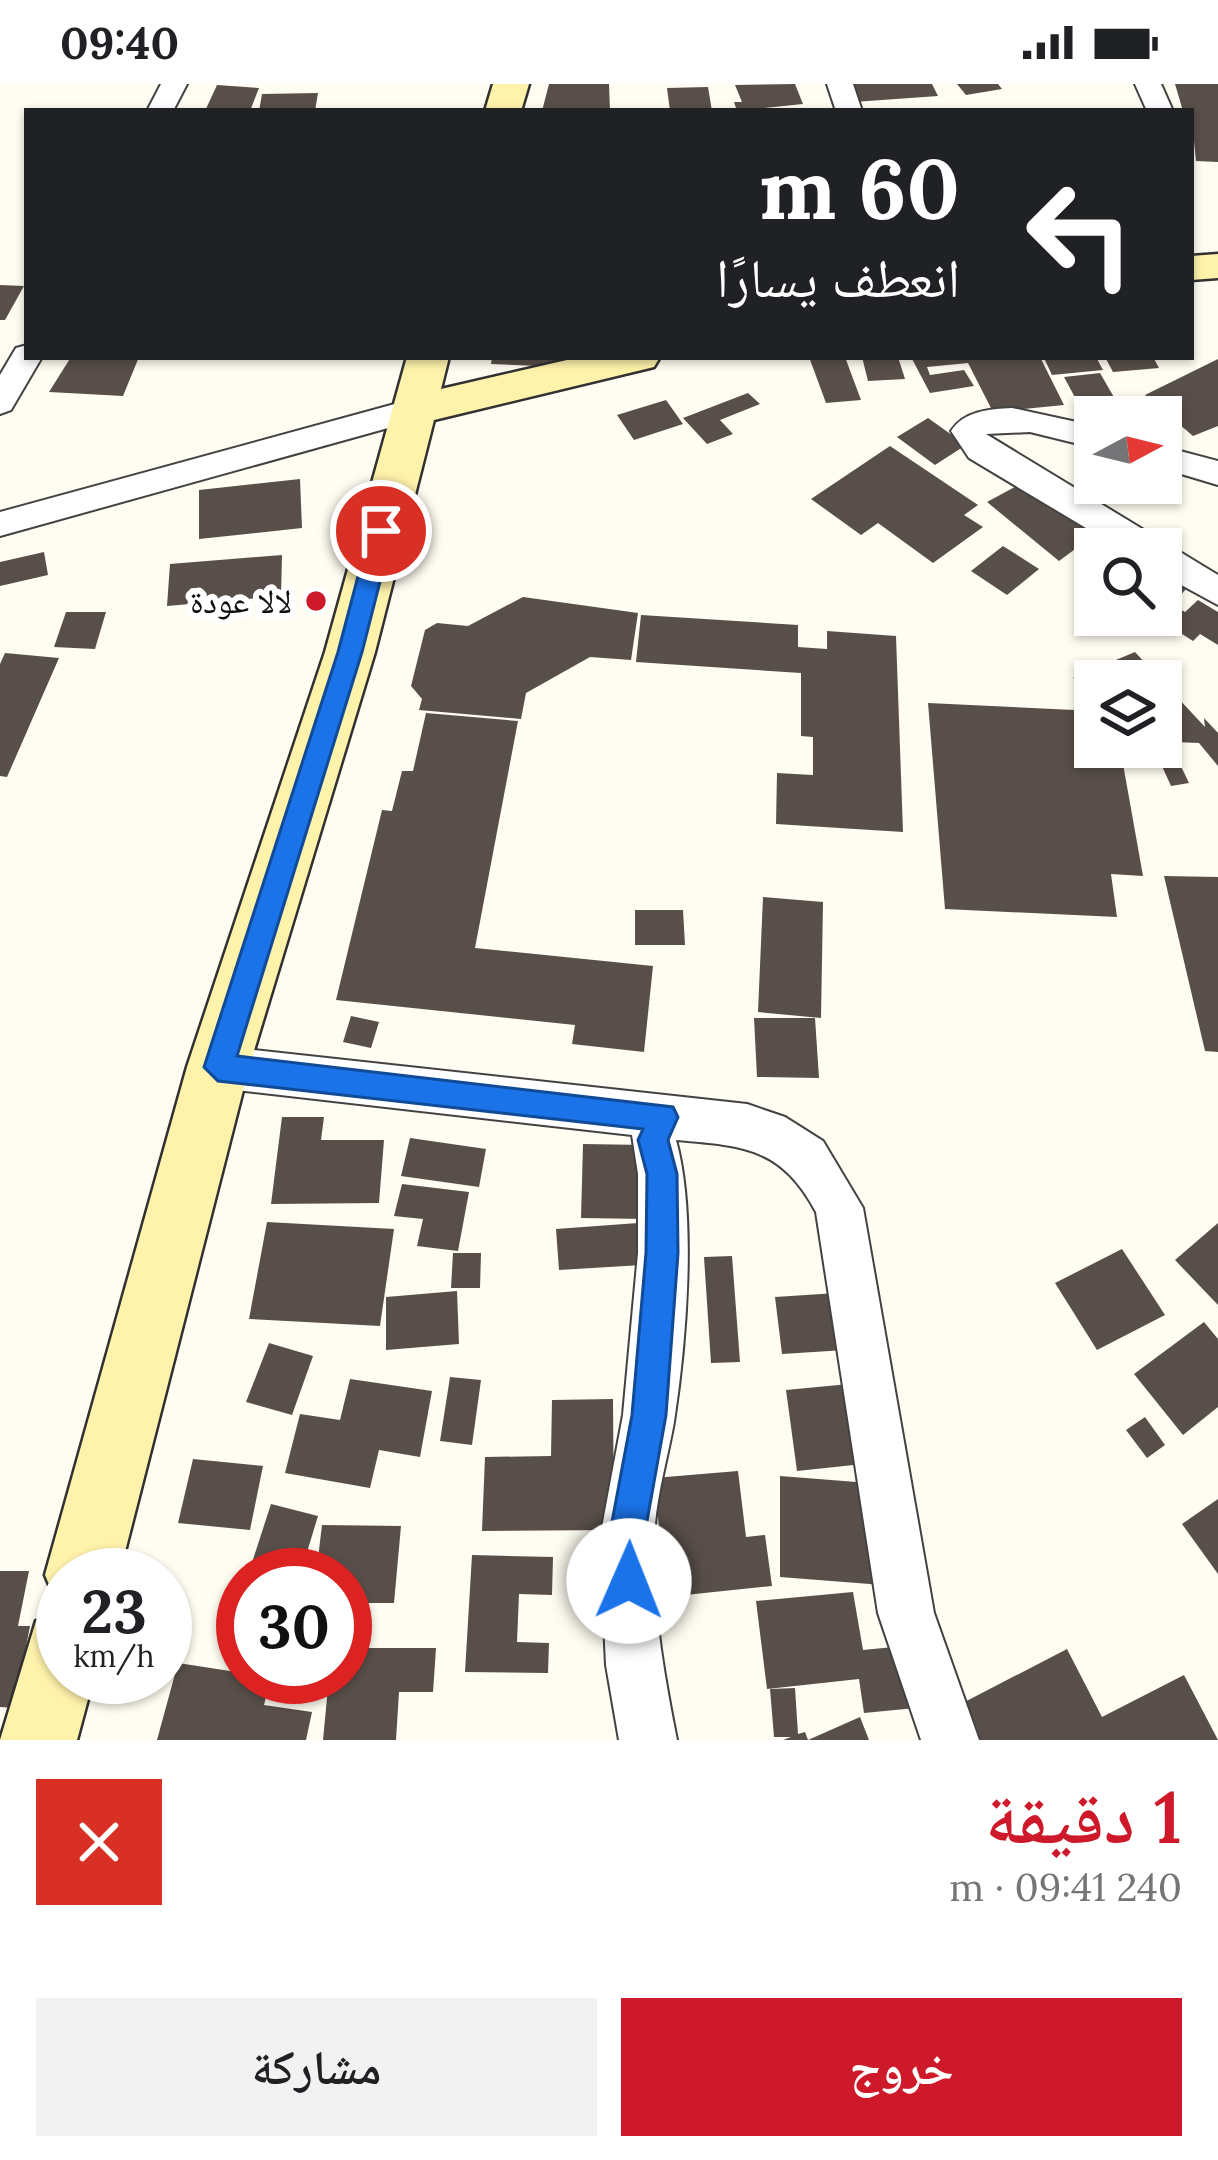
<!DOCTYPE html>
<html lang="ar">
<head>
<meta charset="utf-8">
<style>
	:root { --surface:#fff; --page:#f2f2f2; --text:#202124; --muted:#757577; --accent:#cd1929 }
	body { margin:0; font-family:Lora,"Noto Naskh Arabic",serif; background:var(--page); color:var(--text); direction:rtl; height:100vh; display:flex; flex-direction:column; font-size:45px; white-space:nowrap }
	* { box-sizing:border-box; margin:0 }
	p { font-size:39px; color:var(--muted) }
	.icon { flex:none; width:66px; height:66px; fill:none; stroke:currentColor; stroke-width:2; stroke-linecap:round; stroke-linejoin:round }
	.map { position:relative; height:1656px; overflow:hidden; direction:ltr }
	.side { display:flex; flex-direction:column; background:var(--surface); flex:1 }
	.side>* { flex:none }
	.banner { position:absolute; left:24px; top:24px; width:1170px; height:252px; border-radius:0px; box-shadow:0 3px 9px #0004; direction:rtl; background:#202124; color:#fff; overflow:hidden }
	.needle { width:78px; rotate:83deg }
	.controls { position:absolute; left:1074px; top:312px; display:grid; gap:24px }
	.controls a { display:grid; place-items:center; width:108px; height:108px; border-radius:0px; background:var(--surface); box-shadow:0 3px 9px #0004; font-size:60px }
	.speed { position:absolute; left:36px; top:1464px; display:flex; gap:24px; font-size:60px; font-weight:700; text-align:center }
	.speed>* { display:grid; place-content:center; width:156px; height:156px; border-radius:50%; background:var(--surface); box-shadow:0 3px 9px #0004; line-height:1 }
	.speed small { font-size:30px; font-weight:400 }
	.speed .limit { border:18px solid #d22; background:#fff; color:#111 }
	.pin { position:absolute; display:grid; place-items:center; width:102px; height:102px; color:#fff; margin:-51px; border:6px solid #fff; border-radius:50%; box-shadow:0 3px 12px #0007 }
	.me { position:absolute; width:132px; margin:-66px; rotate:1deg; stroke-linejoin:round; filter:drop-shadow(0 0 9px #0008) }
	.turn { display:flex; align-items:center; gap:42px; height:252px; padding:0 36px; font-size:54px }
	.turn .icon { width:156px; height:156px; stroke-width:2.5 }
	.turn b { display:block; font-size:84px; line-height:102px }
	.round { display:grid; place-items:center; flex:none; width:126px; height:126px; border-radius:0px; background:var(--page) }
	.headline { display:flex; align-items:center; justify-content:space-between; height:204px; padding:0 36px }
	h1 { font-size:72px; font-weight:600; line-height:90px; color:var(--accent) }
	.action { display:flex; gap:24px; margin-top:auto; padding:24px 36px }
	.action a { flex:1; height:138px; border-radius:0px; background:var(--accent); color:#fff; font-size:48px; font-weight:600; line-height:138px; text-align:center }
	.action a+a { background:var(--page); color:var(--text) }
	.status { display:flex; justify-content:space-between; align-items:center; height:84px; padding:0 60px; background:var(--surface); direction:ltr }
	.status svg { height:33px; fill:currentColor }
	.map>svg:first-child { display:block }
</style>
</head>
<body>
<div class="status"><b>09:40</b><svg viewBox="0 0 49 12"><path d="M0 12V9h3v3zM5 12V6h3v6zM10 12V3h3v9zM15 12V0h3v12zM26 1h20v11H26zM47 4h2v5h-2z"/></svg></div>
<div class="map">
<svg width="1218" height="1656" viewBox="0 0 1218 1656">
	<rect width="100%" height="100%" fill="#fffcf1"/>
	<g fill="#594f4a">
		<polygon points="549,0 609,0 610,27 542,27"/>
		<polygon points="795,0 803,20 737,27 734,18 742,18 735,1"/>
		<polygon points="847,0 932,0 938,12 854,18"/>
		<polygon points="957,0 998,0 1002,5 966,11"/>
		<polygon points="1175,0 1218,0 1218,78 1196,77 1191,27 1183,27"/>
		<polygon points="217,1 259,4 250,27 205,27"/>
		<polygon points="708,3 712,27 670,27 667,4"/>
		<polygon points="318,9 315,27 259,27 262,10"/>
		<polygon points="0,201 24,202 5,236 0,236"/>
		<polygon points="71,273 139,273 123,312 49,308"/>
		<polygon points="492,273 565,273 564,283 491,280"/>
		<polygon points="809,273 845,273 861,316 826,319"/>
		<polygon points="862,273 898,273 905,295 868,297"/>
		<polygon points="911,273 1040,273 1064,321 993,328 968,279 927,283 930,291 964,286 974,302 930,309"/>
		<polygon points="1051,273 1096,273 1103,286 1052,291 1044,274"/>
		<polygon points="1105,273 1153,273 1159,284 1113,288"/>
		<polygon points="1218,275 1218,342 1193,352 1145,311"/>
		<polygon points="1100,289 1115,315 1078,319 1064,293"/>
		<polygon points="748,309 760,320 720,336 733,350 707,360 683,334"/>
		<polygon points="666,316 683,340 634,356 617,331"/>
		<polygon points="928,334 966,361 935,381 897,353"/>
		<polygon points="890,362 978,421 964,431 983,443 933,479 878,439 861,451 811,415"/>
		<polygon points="300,395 302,444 199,455 199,406"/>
		<polygon points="1028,396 1097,449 1059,477 987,418"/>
		<polygon points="1003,462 1039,485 1007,511 971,487"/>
		<polygon points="44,468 48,491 0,502 0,478"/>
		<polygon points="282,471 281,512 167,522 170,480"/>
		<polygon points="1161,473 1197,492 1162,533 1175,522 1185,528 1198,516 1218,528 1218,561 1200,550 1193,557 1160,536 1155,541 1136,531 1161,531"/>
		<polygon points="523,513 638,529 631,576 590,573 526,609 521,635 419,626 422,615 411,602 425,546 437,539 468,542"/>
		<polygon points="66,528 106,528 95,565 54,563"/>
		<polygon points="641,531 798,541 798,563 827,565 827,547 896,552 903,748 776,740 777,689 813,691 813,653 801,652 801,589 636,578"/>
		<polygon points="1135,568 1205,643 1204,634 1218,649 1218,682 1199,659 1173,658 1161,645 1161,597 1095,597 1095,611 1073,594"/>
		<polygon points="5,569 59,574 7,693 0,692 0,580"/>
		<polygon points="928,619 1095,627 1095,663 1120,663 1143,792 1111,790 1117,833 945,825"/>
		<polygon points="426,629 518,637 475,864 653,882 644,968 572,960 575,941 336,916 382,726 392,727 402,687 413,687"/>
		<polygon points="1179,678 1189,699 1171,702 1161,680"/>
		<polygon points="1164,792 1218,793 1218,968 1205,967"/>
		<polygon points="763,813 823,818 821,934 758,928"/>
		<polygon points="635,826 683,826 685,861 635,861"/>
		<polygon points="351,932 379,938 371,964 343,958"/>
		<polygon points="754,934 815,934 819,994 757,993"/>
		<polygon points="282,1033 324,1033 321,1056 384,1056 379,1119 271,1120"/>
		<polygon points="410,1054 486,1065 479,1103 401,1092"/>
		<polygon points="583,1060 645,1061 646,1135 581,1134"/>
		<polygon points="402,1100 469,1108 458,1167 417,1162 423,1135 394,1132"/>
		<polygon points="267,1138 394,1145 380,1242 249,1235"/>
		<polygon points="638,1139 642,1181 559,1186 556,1145"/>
		<polygon points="1218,1139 1218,1221 1175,1176"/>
		<polygon points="1122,1165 1165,1231 1097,1266 1055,1199"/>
		<polygon points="453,1169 481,1169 480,1204 451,1204"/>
		<polygon points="732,1172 740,1278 711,1279 704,1173"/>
		<polygon points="457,1207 459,1260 386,1266 386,1213"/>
		<polygon points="852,1208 861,1265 782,1270 775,1213"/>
		<polygon points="1204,1238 1218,1255 1218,1323 1183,1351 1134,1290"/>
		<polygon points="269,1259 313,1272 292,1331 246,1318"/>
		<polygon points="450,1293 481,1296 472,1361 440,1357"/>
		<polygon points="350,1295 432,1307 420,1373 379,1366 370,1404 285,1389 300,1330 340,1336"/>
		<polygon points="849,1300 863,1380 797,1387 786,1306"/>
		<polygon points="613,1315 614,1446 482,1447 485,1373 551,1372 552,1316"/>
		<polygon points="1145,1333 1165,1361 1147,1374 1126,1346"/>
		<polygon points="193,1375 263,1382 250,1446 178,1439"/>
		<polygon points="738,1387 746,1453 765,1451 772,1502 666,1513 654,1394"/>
		<polygon points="780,1392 882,1400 908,1503 780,1493"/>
		<polygon points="1218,1415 1218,1490 1182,1440"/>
		<polygon points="271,1420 318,1432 300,1491 248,1491"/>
		<polygon points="322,1441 401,1442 394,1519 345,1519 345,1491 316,1491"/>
		<polygon points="472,1471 553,1473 552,1511 519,1510 517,1558 549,1559 548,1589 465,1588"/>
		<polygon points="0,1487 29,1487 18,1542 30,1542 14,1624 0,1623"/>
		<polygon points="853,1508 863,1566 924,1560 936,1622 864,1629 859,1595 767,1605 756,1517"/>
		<polygon points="345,1564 436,1564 433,1608 399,1608 396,1656 323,1656 329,1593 345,1593"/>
		<polygon points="1067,1565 1102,1633 1184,1591 1218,1656 967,1656 953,1624"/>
		<polygon points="178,1579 243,1589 243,1593 271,1593 264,1621 312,1628 306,1656 157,1656"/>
		<polygon points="795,1604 798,1650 805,1648 808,1656 860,1633 869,1656 783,1656 791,1653 774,1653 770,1605"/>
	</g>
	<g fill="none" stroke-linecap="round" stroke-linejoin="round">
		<defs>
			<g id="street">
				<polygon points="161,0 187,0 173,27 147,27"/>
				<polygon points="827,0 853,0 862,27 836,27"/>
				<polygon points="1135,0 1161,0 1173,27 1147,27"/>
				<polygon points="27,261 27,273 42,273 11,326 0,330 0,291 16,264"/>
				<polygon points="413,315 429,326 424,334 0,452 0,428"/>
				<path d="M1012,324L1095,342V364L1030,348L986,350L1218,491V521L1161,490V465H1121L969,374L951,347C964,327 989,325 1012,324Z"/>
				<polygon points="1161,362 1218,377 1218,401 1161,384"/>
				<path d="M218,962L747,1020L785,1033L823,1057L863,1124L934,1529L979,1656H921L878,1529L816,1128C781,1063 744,1062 676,1056C697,1131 686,1261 674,1338C667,1377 655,1417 654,1456C652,1523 664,1591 677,1656H619L606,1581L600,1454L623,1331L638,1169V1090L632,1051L218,1004L202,998L196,983L202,968Z"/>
			</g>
			<g id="secondary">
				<polygon points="493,0 529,0 521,27 485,27"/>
				<polygon points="1218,170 1218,194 1191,196 1191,172"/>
				<polygon points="407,273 449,273 441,305 580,273 660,273 654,283 434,336 375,568 249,983 119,1491 63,1491 63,1520 56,1517 45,1491 187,983 325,568"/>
				<polygon points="63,1526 63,1593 94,1593 77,1656 0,1656 36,1537"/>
			</g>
		</defs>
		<use href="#street" stroke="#424242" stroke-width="4"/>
		<use href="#secondary" stroke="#313131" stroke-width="5"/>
		<use href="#street" fill="#fff" fill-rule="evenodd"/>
		<use href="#secondary" fill="#fff3ac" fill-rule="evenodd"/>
	</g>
	<polygon fill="#1a73e8" stroke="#114b97" stroke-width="3" points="381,439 393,447 362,568 237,972 673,1023 678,1033 668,1056 677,1090 678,1169 666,1331 644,1454 647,1497 642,1509 629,1515 616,1509 609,1454 632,1331 646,1169 647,1090 638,1056 643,1045 218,997 204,983 338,568 370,447"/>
	<circle fill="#cd1929" stroke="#fff" stroke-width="4.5" cx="316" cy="517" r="12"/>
	<g text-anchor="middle" stroke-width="12" stroke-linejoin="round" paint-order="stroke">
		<g font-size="33" fill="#0f0f0f" stroke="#fff" text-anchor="end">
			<text x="292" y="529">لالا عودة</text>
		</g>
	</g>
</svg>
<div class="controls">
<a><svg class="needle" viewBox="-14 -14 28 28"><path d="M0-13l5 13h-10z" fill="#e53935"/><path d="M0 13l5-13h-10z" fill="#757577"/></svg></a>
<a><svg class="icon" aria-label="search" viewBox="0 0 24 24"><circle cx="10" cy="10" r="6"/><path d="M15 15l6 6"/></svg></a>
<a><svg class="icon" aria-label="layers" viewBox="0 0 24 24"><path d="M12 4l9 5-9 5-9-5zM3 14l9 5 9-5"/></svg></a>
</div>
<div class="speed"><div>23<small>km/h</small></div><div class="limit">30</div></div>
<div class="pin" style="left:381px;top:447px;background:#d93025"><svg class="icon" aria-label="arrive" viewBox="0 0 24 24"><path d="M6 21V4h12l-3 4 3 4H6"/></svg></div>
<svg class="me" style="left:629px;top:1497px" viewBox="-20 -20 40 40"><circle r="19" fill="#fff"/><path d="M0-13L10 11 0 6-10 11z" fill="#1a73e8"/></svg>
<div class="banner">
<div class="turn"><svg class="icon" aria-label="left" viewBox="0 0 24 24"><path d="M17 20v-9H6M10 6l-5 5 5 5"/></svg><div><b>60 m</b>انعطف يسارًا</div></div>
</div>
</div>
<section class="side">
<div class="headline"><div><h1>1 دقيقة</h1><p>240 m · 09:41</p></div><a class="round" style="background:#d93025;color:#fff"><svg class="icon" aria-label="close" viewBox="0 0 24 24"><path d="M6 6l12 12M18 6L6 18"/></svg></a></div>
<div class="action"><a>خروج</a><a>مشاركة</a></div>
</section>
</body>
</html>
